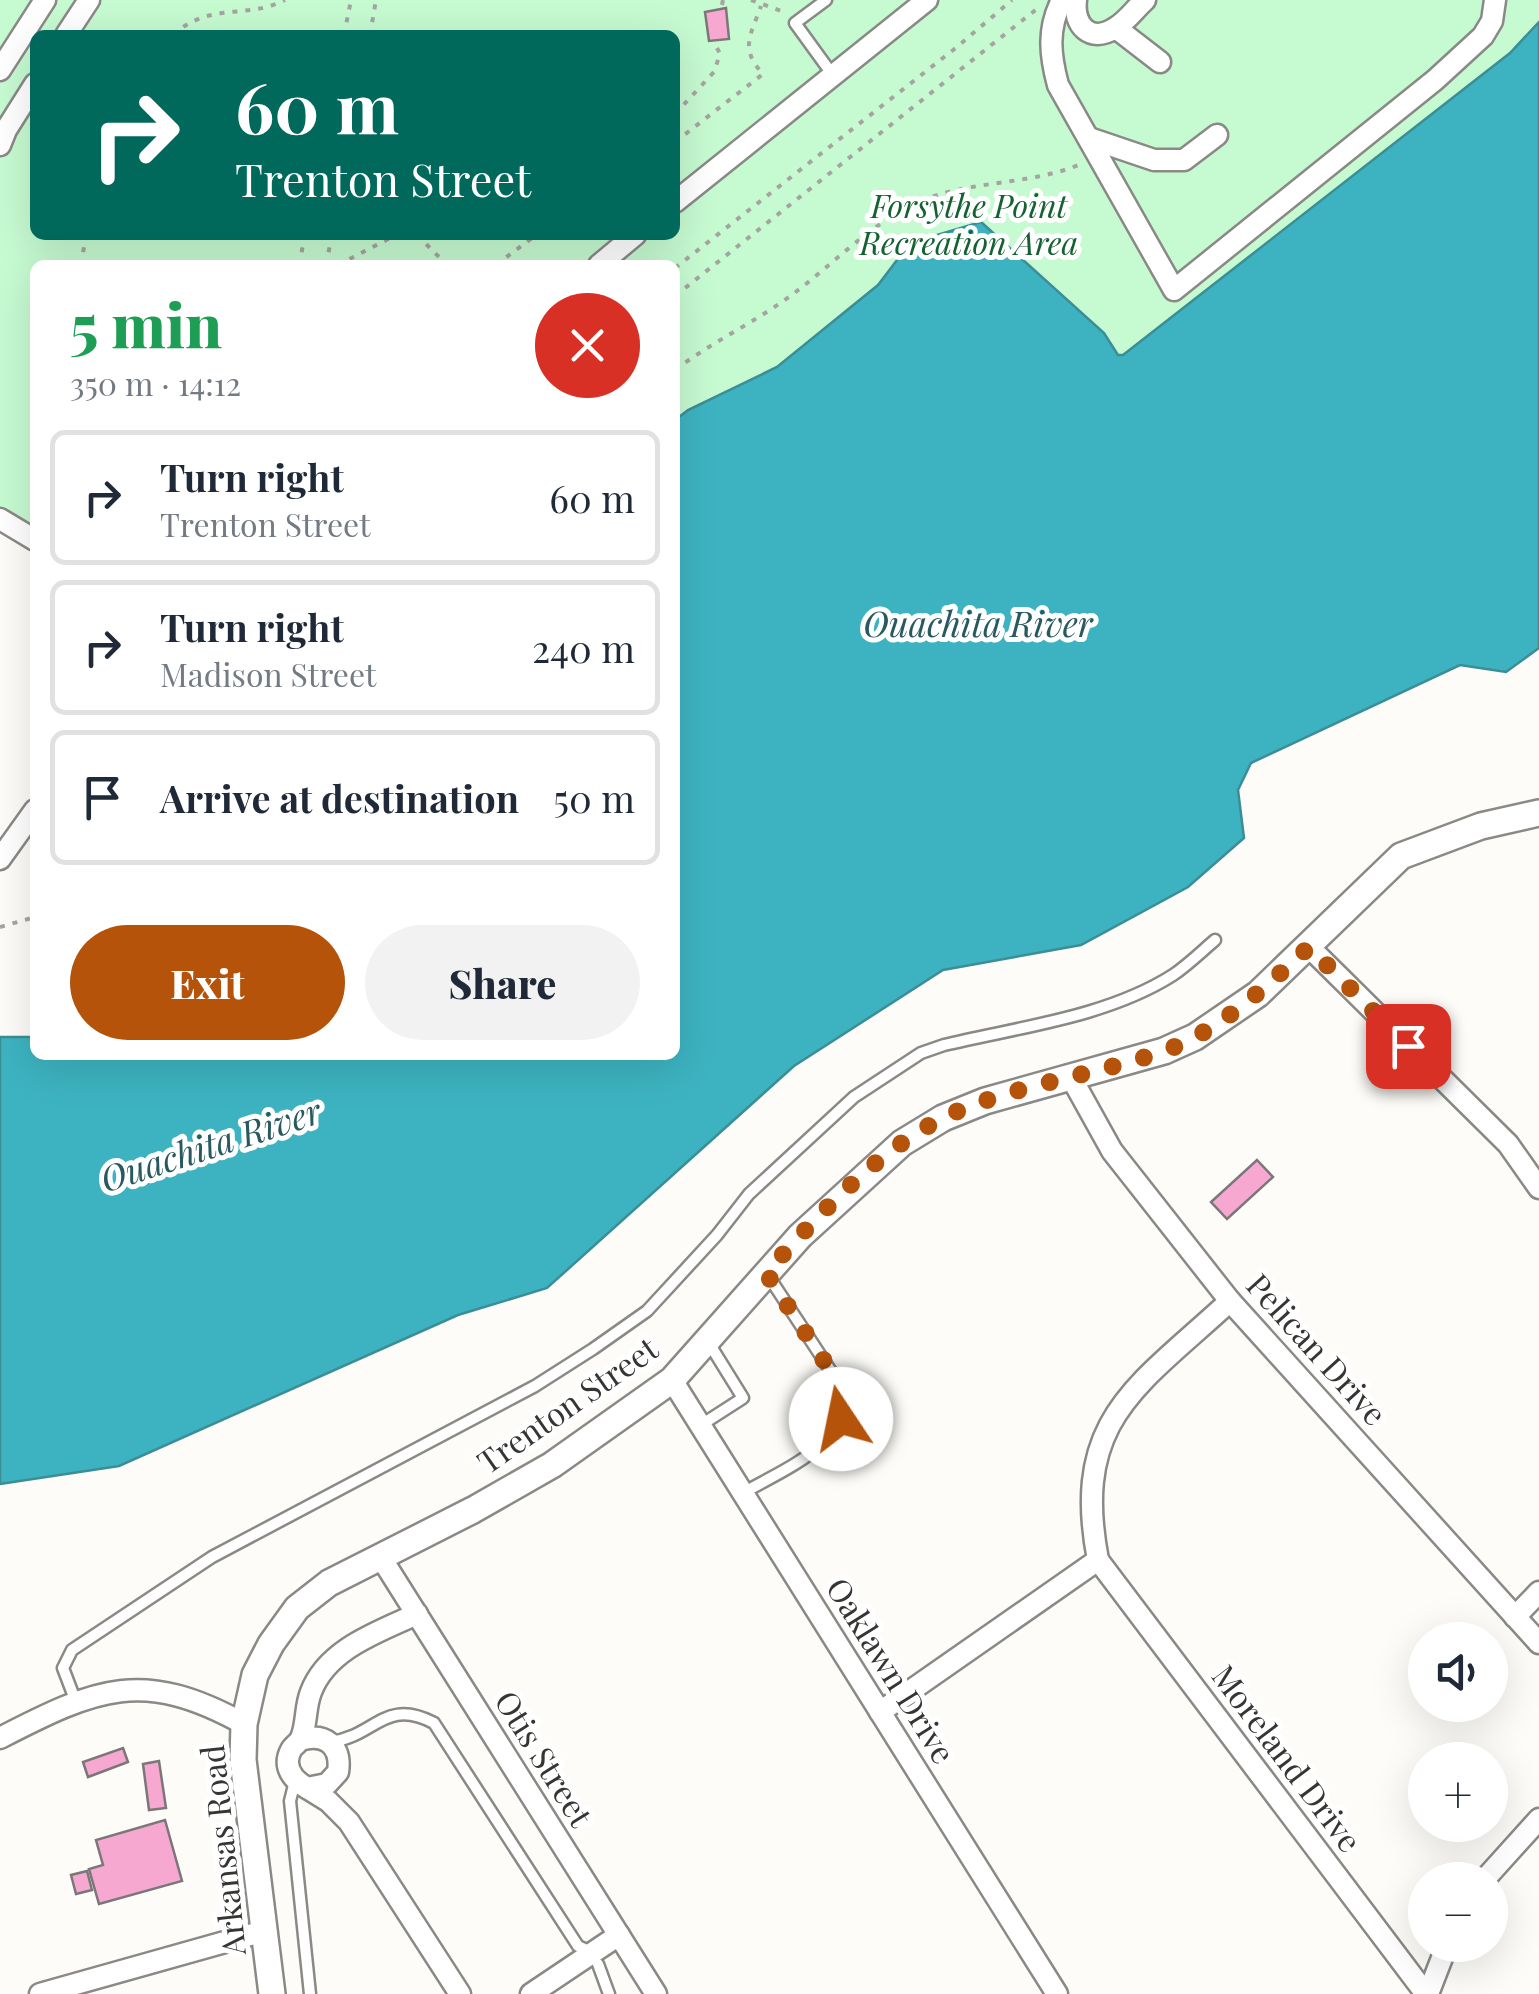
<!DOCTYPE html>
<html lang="en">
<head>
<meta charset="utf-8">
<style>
	:root { --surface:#fff; --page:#f2f2f3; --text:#1f2937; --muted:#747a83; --line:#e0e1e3; --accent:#b45309 }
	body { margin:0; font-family:"Playfair Display",serif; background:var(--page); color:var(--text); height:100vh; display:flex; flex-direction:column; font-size:38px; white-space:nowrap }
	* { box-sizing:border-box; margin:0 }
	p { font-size:32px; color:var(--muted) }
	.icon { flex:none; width:55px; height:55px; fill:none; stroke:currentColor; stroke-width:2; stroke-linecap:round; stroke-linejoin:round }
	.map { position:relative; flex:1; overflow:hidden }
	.drawer { position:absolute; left:30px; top:260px; width:650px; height:800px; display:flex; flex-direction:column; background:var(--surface); border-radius:15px; box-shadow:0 10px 40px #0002 }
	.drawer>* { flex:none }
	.banner { position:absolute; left:30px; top:30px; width:650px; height:210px; border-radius:15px; box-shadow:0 10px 40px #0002; background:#00695c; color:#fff; overflow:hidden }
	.fabs { position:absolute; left:1408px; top:1622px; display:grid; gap:20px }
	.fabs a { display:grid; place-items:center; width:100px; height:100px; border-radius:50%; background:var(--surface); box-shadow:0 10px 40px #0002; font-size:50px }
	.pin { position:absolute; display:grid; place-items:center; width:85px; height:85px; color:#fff; margin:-42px; border-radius:20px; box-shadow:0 5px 15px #0006 }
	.me { position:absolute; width:110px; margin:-55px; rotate:349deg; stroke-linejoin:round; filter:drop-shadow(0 0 8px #0008) }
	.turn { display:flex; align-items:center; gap:35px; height:210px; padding:0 40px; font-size:45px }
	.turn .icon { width:130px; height:130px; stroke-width:2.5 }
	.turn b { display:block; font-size:70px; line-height:85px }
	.round { display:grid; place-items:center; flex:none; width:105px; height:105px; border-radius:52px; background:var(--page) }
	.summary { display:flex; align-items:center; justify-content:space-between; height:170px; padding:0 40px }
	h1 { font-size:60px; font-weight:800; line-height:75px; color:#1e9e55 }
	.primary-button { display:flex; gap:20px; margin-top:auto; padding:20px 40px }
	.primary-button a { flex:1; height:115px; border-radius:60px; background:var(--accent); color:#fff; font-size:40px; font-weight:800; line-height:115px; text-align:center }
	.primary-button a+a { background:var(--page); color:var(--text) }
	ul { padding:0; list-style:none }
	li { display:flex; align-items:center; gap:30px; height:135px; margin:0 20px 15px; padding:0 20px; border:5px solid var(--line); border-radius:15px }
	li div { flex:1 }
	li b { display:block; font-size:38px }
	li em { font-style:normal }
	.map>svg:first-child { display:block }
</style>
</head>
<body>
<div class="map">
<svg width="1539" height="1994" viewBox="0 0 1539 1994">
	<rect width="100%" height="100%" fill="#fdfcf8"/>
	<path fill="#c6fad1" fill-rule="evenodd" d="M0,0H1539V35L978,477L675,698V265H35V540L0,519ZM35,35H675V235H35Z"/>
	<polygon fill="#3db3c1" stroke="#3b8d96" stroke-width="2.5" points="1539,22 1539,648 1506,672 1460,665 1251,763 1238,790 1244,838 1188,887 1081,945 943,970 794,1066 547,1288 458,1315 119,1466 0,1484 0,1037 35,1037 35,1055 675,1055 675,420 688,410 777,367 878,285 910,243 981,222 1104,333 1118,355 1123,355 1510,53"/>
	<g fill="#f6a8d1" stroke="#7b7779" stroke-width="2.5">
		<polygon points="726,8 729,39 709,41 705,12"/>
		<polygon points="1257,1160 1273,1177 1227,1219 1211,1202"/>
		<polygon points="123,1748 128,1762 88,1777 83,1762"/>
		<polygon points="159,1761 166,1808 149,1810 143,1764"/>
		<polygon points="165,1820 182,1881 99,1904 89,1869 103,1865 96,1840"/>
		<polygon points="87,1871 92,1890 76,1894 71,1875"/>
	</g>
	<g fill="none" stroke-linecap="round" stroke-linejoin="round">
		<defs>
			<g id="service">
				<polyline points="826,0 795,23 832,74"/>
				<polyline points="701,1425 743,1398 707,1340"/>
				<path d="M743,1493C782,1470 859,1441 840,1385L767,1274"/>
				<path d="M76,1702L63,1668L72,1650L212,1557L535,1386L593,1349L647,1311L717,1235L749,1194L854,1097L921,1053L944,1045C1019,1027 1107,1017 1173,975C1188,965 1201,952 1215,940"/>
				<path d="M330,1742C375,1737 384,1697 434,1723L578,1946L591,1952"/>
				<polyline points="295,1781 290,1801 310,1994"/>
				<polyline points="598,1964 609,1994"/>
			</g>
			<g id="minor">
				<path d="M1062,0C1047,29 1050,55 1058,85L1174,290L1435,80L1483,36L1492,21L1495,0"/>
				<path d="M1076,0C1073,25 1090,44 1115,28C1126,22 1135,9 1145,0"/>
				<polyline points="1116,28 1160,62"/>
				<polyline points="66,35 89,0"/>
				<polyline points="0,70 45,0"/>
				<polyline points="1089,138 1154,160 1184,160 1217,135"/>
				<polyline points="0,145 6,130 35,84"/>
				<polyline points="675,202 927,0"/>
				<polyline points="599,265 635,235"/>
				<polyline points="0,519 35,540"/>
				<polyline points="0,859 35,810"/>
				<polyline points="1309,947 1508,1144 1539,1188"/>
				<polyline points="1072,1079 1112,1151 1230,1301 1539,1643"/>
				<polyline points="672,1380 1057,1994"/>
				<polyline points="380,1556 656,1994"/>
				<polyline points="1098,1560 1426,1994"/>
				<polyline points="1515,1617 1539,1592"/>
				<path d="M880,1712L1098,1560C1071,1419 1137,1387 1230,1301"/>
				<path d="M0,1738C97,1688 143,1668 244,1724"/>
				<path d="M300,1740C325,1732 342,1746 338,1772L327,1784L307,1788C293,1780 282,1767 291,1750C293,1746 299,1743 301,1738C307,1725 305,1706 311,1692C327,1649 378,1632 417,1614"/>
				<polyline points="307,1788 328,1801 349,1822 460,1994"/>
				<polyline points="1484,1880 1539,1819"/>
				<polyline points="40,1994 264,1931"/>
				<polyline points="531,1994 619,1935"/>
				<polyline points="1428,1994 1447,1945"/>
			</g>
			<polyline id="tertiary" points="272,1994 243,1760 244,1724 255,1675 271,1644 297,1608 329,1583 473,1510 552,1465 672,1380 800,1236 902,1143 943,1118 985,1101 1164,1051 1195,1037 1258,994 1401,856 1481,826 1539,813"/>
		</defs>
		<use href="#service" stroke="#8a8986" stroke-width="15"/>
		<use href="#minor" stroke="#8a8986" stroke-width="25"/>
		<use href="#tertiary" stroke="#8a8986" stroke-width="30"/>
		<g stroke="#a5a4a1" stroke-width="4" stroke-dasharray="5 8" stroke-linecap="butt">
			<polyline points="751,0 784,12"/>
			<polyline points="722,5 723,0"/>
			<path d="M173,35C211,1 246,20 285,0"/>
			<polyline points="344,35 351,0"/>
			<polyline points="370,35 376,0"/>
			<polyline points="675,114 714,72 720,54 716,46"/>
			<path d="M675,142L763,74C739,48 751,35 761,6"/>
			<polyline points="417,235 447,265"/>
			<polyline points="81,265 86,235"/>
			<polyline points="299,265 305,235"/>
			<polyline points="326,265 332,235"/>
			<polyline points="338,265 396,235"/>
			<polyline points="496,265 536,235"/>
			<polyline points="675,268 957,47 1012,0"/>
			<polyline points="675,296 1038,8"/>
			<path d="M675,370C708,345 745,327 779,304C828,271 868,223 923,200C974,180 1031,185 1081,164"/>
			<polyline points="0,927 35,917"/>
		</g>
		<use href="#service" stroke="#fff" stroke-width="10"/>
		<use href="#minor" stroke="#fff" stroke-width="20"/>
		<use href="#tertiary" stroke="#fff" stroke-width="25"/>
	</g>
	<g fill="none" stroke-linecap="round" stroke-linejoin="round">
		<path stroke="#b45309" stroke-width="18" stroke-dasharray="0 32.4" d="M841,1419L844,1399L840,1385L766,1273C817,1217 874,1153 943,1118C1007,1086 1092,1076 1161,1052C1219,1032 1265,987 1309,947L1408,1046"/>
	</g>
	<g text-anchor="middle" stroke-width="10" stroke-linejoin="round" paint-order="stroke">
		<g font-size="32" font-style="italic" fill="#146131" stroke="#fff">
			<text x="969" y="218">Forsythe Point<tspan x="969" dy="37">Recreation Area</tspan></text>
		</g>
		<g font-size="32" fill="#353533" stroke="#fff">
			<text transform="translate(1316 1350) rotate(48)" y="11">Pelican Drive</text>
			<text transform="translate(568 1406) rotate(-35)" y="11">Trenton Street</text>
			<text transform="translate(890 1671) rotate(58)" y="11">Oaklawn Drive</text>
			<text transform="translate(543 1759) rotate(58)" y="11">Otis Street</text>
			<text transform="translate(1286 1759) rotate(53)" y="11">Moreland Drive</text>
			<text transform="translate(224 1850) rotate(-96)" y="11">Arkansas Road</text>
		</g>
		<g font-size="35" font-style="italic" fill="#28595f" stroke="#fff">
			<text x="978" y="637">Ouachita River</text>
			<text transform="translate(211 1146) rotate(-18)" y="12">Ouachita River</text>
		</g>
	</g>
</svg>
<div class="fabs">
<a><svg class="icon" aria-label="sound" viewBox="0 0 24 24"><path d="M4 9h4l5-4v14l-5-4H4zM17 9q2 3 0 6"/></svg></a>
<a>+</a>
<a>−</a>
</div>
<div class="pin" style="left:1408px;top:1046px;background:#d93025"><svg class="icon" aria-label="arrive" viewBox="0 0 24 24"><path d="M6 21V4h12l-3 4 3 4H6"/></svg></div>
<svg class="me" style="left:841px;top:1419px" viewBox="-20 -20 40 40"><circle r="19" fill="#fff"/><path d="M0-13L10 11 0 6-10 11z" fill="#b45309"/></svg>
<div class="banner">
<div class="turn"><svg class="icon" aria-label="right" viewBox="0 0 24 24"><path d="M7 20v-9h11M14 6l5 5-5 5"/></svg><div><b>60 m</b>Trenton Street</div></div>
</div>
<section class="drawer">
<div class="summary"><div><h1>5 min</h1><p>350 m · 14:12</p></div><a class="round" style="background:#d93025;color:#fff"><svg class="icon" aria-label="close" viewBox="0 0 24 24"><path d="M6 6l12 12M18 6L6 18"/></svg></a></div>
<ul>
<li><svg class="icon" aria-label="right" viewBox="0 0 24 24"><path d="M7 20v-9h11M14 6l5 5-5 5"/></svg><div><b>Turn right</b><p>Trenton Street</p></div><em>60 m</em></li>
<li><svg class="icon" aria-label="right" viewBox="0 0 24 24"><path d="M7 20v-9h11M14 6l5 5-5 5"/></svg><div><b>Turn right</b><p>Madison Street</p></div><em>240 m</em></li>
<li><svg class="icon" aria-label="arrive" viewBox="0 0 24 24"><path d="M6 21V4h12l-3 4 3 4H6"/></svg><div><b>Arrive at destination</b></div><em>50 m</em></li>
</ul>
<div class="primary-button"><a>Exit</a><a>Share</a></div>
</section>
</div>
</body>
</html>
